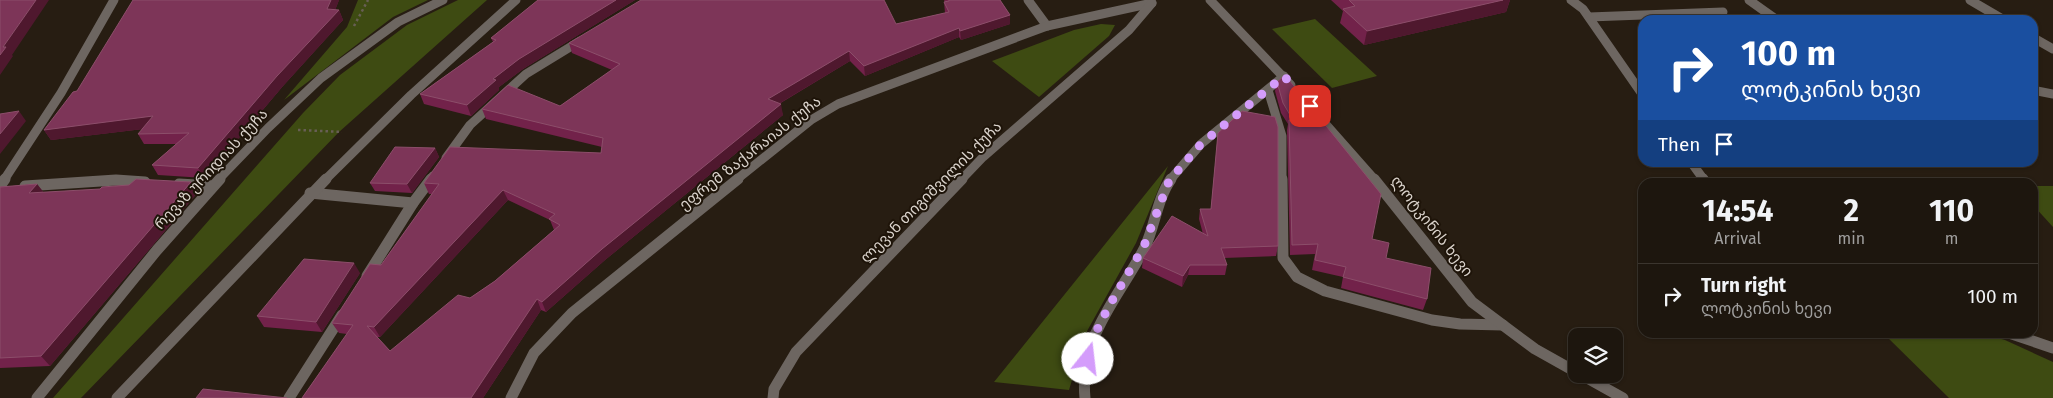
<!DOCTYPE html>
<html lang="en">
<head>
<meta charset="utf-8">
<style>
	:root { --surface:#1d160e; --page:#251f17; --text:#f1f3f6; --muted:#a09f9e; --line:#3b352e }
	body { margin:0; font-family:"Fira Sans","Noto Sans Georgian",sans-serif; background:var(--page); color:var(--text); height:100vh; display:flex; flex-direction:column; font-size:19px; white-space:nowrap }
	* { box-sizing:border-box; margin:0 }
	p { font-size:16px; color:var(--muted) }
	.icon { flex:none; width:28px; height:28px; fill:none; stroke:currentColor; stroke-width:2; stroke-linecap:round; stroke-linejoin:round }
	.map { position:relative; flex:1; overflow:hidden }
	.details { position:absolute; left:1638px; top:178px; width:400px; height:160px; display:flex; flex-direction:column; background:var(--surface); border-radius:15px; box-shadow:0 1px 4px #0004,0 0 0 1px var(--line) }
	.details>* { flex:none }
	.hud { position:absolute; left:1638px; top:15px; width:400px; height:152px; border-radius:15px; box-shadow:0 1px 4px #0004,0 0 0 1px var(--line); background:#1a4fa0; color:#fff; overflow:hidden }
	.controls { position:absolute; left:1568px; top:328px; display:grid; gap:10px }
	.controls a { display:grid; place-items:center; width:55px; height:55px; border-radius:10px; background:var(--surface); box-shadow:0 1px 4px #0004,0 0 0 1px var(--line); font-size:25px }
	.pin { position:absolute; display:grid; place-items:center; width:42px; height:42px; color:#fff; margin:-21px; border-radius:10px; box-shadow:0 2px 8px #0006 }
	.me { position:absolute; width:55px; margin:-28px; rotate:16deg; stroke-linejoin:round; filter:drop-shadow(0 0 4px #0008) }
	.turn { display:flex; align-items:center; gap:18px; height:105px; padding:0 20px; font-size:22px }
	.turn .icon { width:65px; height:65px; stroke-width:2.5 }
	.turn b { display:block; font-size:35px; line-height:42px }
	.then { display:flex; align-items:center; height:48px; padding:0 20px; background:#0003; gap:10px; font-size:19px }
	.eta { display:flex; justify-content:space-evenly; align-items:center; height:85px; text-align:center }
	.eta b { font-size:30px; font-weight:700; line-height:35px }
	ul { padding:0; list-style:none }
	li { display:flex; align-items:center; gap:15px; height:65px; padding:0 20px; border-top:1px solid var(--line) }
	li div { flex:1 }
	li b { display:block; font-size:19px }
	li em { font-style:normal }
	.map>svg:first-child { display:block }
</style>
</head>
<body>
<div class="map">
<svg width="2053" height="398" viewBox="0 0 2053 398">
	<rect width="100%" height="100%" fill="#271d12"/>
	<g fill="#3e4b12">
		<polygon points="358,0 428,0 393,17 284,100 347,27"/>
		<polygon points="458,0 487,0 339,132 81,398 53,398 303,113 340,75 407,25"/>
		<polygon points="1315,19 1377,76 1332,88 1272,29"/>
		<polygon points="1101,24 1115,25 1109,36 1039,97 992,61 1074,30"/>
		<polygon points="1168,166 1136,243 1086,333 1069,390 994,382"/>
		<polygon points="2033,186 2053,186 2053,227 2033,205"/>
		<polygon points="1883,333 1979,333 2005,340 2053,362 2053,398 1949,398"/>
	</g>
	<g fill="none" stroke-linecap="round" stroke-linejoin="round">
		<g stroke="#685f55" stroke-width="2.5" stroke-dasharray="2.5 3" stroke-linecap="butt">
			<polyline points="354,26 368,0"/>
			<polyline points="298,130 342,132"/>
		</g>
		<g stroke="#6d6661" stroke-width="9">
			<polyline points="1589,17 1723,12"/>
			<polyline points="1268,90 1282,136 1282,180"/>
		</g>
		<polyline stroke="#6d6661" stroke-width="11" points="1282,179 1283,258 1297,277 1325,291 1432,320 1460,324 1503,325"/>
		<g stroke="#6d6661" stroke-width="9">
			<polyline points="1028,0 1047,26"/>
			<polyline points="1210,0 1291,85"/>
			<polyline points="1571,0 1583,9 1642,94"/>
			<polyline points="1749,0 1777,20"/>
			<polyline points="1970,0 2004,20"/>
			<polyline points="2032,37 2053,49"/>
			<polyline points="2032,90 2053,94"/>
			<polyline points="1307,103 1375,180"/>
			<polyline points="1691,162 1704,180"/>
			<polyline points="4,180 61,93 114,0"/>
			<polyline points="112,180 120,180"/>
			<polyline points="218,180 268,128 321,78 398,22 443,0"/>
			<polyline points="736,180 811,120 838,104 1047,26 1152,3"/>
			<polyline points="961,180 983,157 1129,30 1152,3"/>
			<polyline points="1170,180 1201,144 1284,76"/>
		</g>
		<g stroke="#6d6661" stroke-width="11">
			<polyline points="1374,179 1472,302 1535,349 1576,372"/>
			<polyline points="1703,179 1705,182"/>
			<polyline points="179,184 213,186"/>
			<polyline points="0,186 5,179"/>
			<polyline points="25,186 116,180 145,182"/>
			<polyline points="367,276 413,203"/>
			<polyline points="2006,332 2053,348"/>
			<polyline points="1580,374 1623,398"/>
			<polyline points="37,398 157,250 220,179"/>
			<polyline points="289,398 342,315"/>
			<polyline points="511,398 534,353 572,313 738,179"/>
			<polyline points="773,398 774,389 796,352 962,179"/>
			<path d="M1085,398C1079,336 1119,298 1145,247C1155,226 1157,199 1171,179"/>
		</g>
		<g stroke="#6d6661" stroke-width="9">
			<polyline points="446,158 470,125 526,74 580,41"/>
			<polyline points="325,180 411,95 516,0"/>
			<polyline points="430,180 433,176"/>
		</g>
		<g stroke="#6d6661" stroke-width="11">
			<polyline points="310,193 413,203 431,179"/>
			<polyline points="117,398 326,179"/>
		</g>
	</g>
	<g fill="#72224a" fill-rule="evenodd">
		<polygon points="339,0 335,10 339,10 343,20 283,86 205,178 158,175 152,165 176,144 144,144 138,134 143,129 51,140 44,130 77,91"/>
		<polygon points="538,0 635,0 523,69 499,87 499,90 471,116 424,104 420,94 493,42 491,38"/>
		<path d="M944,0H1000L1010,15V24L961,40L959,37L865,76L850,61L779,104L783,115L605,260L546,312L541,310L483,398H302L347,334L339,333L332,323L381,265L432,194H429L424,183L601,153L602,147L486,119L482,109L560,106L612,70L572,53L569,43L896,24L945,13L944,2H945ZM508,200L550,220L554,230L495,281L470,298L390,351L377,337H380Z"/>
		<polygon points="1331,0 1510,0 1506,12 1364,45 1340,23 1343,11"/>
		<polygon points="1277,82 1372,239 1386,258 1427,299 1423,310 1341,288 1343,277 1312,270 1315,254 1290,255 1287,130 1288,124 1281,113 1275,91"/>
		<polygon points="1218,133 1278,246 1276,256 1224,258 1227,265 1225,275 1188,275 1182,287 1142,268 1143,258 1203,234 1199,219 1200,209 1211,209"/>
		<polygon points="435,148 439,157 412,193 375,191 370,183"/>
		<polygon points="37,184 43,192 198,192 50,366 0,368 0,187"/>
		<polygon points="360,273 322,332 264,327 257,316"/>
	</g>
	<g fill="#4f182e">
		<polygon points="36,0 49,0 12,55 13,56 0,75 0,55 3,47"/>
		<polygon points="331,0 339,0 333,16 339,10 343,20 283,86 205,178 198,168"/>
		<polygon points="616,0 635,0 523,69 499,87 499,90 471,116 467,105 493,79 519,59"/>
		<polygon points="1503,0 1510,0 1506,12 1364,45 1367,31"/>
		<polygon points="1010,15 1010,24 961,40 960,31"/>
		<polygon points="959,28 959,37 865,76 864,66"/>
		<polygon points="849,51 850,61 770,109 768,99"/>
		<polygon points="781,104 783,115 605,260 546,312 542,302 602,249"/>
		<polygon points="19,111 26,121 0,154 0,134"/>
		<polygon points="153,116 160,127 51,140 44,130"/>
		<polygon points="435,148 439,157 412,193 407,184"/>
		<polygon points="191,182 198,192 50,366 41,356"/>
		<polygon points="37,184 45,194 29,193"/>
		<polygon points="503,190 508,200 380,337 374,327"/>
		<polygon points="354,263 360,273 322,332 316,322"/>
		<polygon points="1190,265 1188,275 1182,287 1183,276"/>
		<polygon points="537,299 541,310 483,398 471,398"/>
	</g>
	<g fill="#7d3558" stroke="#8c4e6a" fill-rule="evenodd">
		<polygon points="0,0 36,0 3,47 6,47 0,55"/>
		<polygon points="133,0 331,0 327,9 339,10 277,76 198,168 152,165 189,133 138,134 153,116 44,130 73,92 77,91"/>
		<polygon points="538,0 616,0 519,59 493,79 496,80 467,105 420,94 496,40 491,38"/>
		<path d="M641,0H884L896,24L949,12L944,2L949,1V0H1000L1010,15L960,31L959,28L864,66L849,51L768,99L781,104L602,249L542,302L537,299L471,398H302L353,325L332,323L370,264L381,265L439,184L424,183L450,147L601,153L603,138L482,109L508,85L560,106L620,64L569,43ZM503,190L555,214L549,219L560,225L495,281L470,298L458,295L390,351L367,326L374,327Z"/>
		<polygon points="1349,0 1503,0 1367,31 1343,9 1355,6"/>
		<polygon points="1285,75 1381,194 1372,239 1389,243 1386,258 1431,268 1427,299 1343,277 1346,267 1315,260 1318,244 1292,245 1289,120 1293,120 1283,103 1277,82"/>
		<polygon points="19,111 0,134 0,114"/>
		<polygon points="1242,111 1275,117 1278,127 1278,246 1221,248 1227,265 1190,265 1183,276 1143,258 1172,216 1208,236 1200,209 1211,209 1218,133"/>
		<polygon points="395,147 435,148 407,184 370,183"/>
		<polygon points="136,179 191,182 41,356 0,358 0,187 37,184 29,193 100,189 102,187 129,185"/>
		<polygon points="304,259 354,263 316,322 257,316"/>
		<polygon points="203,389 287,398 196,398"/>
	</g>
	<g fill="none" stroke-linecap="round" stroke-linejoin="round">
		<polyline stroke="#d49cfb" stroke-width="9" stroke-dasharray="0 16.2" points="1088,359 1092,340 1109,306 1144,246 1169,181 1201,144 1284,76 1310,106"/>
	</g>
	<g text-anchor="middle" stroke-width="4" stroke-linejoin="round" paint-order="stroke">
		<g font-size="15" fill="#dad3cc" stroke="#1e1409">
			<text transform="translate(750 153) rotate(-38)" y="5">ეფრემ ზაქარაიას ქუჩა</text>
			<text transform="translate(211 169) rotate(-47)" y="5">რევაზ ურიდიას ქუჩა</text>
			<text transform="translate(931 192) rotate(-45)" y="5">ლევან თიგიშვილის ქუჩა</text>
			<text transform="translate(1432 226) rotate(52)" y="5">ლოტკინის ხევი</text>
		</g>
	</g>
</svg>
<div class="controls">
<a><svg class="icon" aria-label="layers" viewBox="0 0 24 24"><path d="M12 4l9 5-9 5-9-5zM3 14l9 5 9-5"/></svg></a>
</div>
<div class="pin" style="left:1310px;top:106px;background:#d93025"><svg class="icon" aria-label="arrive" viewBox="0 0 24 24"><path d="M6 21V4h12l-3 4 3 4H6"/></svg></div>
<svg class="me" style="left:1088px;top:359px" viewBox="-20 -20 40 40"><circle r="19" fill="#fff"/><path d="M0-13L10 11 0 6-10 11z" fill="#d49cfb"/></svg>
<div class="hud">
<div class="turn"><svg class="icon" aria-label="right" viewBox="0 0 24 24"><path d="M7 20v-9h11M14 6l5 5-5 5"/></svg><div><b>100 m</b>ლოტკინის ხევი</div></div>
<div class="then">Then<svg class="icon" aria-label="arrive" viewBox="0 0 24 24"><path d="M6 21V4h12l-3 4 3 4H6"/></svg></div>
</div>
<section class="details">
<div class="eta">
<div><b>14:54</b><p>Arrival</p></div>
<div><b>2</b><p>min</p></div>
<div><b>110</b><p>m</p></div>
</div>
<ul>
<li><svg class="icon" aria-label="right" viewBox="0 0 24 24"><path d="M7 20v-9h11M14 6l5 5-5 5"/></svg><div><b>Turn right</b><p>ლოტკინის ხევი</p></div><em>100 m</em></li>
</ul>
</section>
</div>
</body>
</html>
